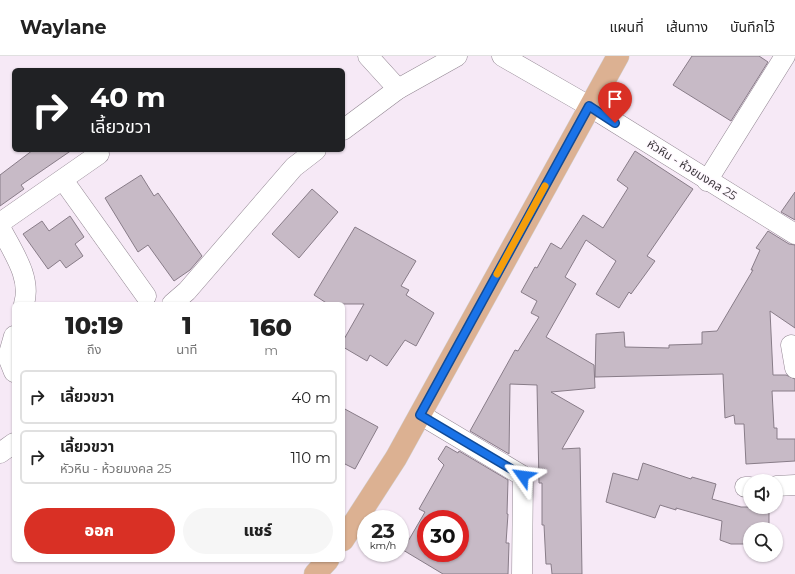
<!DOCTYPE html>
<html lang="th">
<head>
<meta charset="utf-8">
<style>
	:root { --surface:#fff; --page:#f6f6f6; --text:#222; --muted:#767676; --line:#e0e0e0; --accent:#d93025 }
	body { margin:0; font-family:Montserrat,"Noto Sans Thai",sans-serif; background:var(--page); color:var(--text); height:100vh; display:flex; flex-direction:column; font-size:15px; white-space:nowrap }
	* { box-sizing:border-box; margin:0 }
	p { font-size:13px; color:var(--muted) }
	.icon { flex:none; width:22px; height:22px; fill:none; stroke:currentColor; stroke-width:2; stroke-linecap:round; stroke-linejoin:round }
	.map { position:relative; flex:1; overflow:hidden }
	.drawer { position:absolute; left:12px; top:246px; width:333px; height:260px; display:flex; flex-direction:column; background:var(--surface); border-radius:6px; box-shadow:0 1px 3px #0004 }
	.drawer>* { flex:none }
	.banner { position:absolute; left:12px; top:12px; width:333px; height:84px; border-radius:6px; box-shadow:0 1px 3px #0004; background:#202124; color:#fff; overflow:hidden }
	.tools { position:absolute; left:743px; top:418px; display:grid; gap:8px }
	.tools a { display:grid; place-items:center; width:40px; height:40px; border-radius:50%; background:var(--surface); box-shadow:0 1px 3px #0004; font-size:20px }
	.speed { position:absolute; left:357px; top:454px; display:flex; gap:8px; font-size:20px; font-weight:700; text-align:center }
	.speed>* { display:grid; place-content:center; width:52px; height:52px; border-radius:50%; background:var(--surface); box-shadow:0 1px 3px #0004; line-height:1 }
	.speed small { font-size:10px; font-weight:400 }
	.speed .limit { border:6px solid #d22; background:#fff; color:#111 }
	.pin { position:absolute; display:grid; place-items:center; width:34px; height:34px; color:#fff; margin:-41px -17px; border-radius:50% 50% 50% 0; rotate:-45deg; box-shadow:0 0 4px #0007 }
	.pin .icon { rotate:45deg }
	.me { position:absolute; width:44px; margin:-22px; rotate:301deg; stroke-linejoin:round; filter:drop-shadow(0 0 3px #0008) }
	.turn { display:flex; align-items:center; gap:14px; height:84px; padding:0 12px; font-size:18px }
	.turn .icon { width:52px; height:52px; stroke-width:2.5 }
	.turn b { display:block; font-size:28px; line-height:34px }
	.eta { display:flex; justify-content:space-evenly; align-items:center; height:68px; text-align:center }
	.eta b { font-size:24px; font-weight:800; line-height:28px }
	.primary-button { display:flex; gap:8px; margin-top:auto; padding:8px 12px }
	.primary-button a { flex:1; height:46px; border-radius:24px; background:var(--accent); color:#fff; font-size:16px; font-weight:800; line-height:46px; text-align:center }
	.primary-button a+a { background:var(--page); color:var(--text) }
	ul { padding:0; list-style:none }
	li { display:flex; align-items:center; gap:12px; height:54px; margin:0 8px 6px; padding:0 4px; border:2px solid var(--line); border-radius:6px }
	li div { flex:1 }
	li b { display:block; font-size:15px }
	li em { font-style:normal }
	header { display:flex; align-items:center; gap:24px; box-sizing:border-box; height:56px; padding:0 20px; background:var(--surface); border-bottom:1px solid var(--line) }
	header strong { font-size:19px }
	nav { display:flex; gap:22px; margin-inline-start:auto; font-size:14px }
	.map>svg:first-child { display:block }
</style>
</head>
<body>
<header>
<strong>Waylane</strong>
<nav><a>แผนที่</a><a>เส้นทาง</a><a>บันทึกไว้</a></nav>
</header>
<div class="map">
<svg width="795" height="518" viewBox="0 0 795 518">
	<rect width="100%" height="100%" fill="#f6e9f6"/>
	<g fill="#c7bac6" stroke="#887c88" fill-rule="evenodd">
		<polygon points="692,0 759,0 768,6 731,65 673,29"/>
		<polygon points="33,94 72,94 21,129 24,133 0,150 0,119"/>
		<polygon points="635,95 693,133 647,200 655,205 631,238 629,236 619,252 596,238 616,205 586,184 565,221 576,228 546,281 594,309 595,332 551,336 584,355 562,393 580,392 582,518 552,518 551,508 546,508 544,469 542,469 542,427 539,427 537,329 510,328 509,398 470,375 515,294 518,295 539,261 531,257 537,245 521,236 535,211 537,212 551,187 561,193 583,159 603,172 628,132 617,124"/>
		<polygon points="141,119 154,140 158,137 202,200 190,214 174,225 148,189 138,196 105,142"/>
		<polygon points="312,133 338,156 299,202 272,178"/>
		<polygon points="795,136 795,164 781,156"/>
		<polygon points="70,160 84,181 75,188 83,200 66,212 60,204 48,213 23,178 42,165 49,175"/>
		<polygon points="355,171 416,205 401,230 409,234 406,239 434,257 416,290 405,284 387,310 370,299 367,305 343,291 343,285 364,248 328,248 314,239"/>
		<polygon points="768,175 789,188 795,189 795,272 770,255 773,319 786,319 795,323 795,335 772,335 774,372 777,372 777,383 795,383 795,405 746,408 744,368 735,368 734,359 725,362 723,318 595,321 596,278 624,276 625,291 669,292 669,289 702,288 702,276 717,275 753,214 751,214 760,194 756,192"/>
		<polygon points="343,352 378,371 355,413 343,407"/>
		<path d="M446,390L458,397L459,395L508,424L507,458H508L506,487H509L508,518H443L403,494L425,456L419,453L444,409L438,403ZM426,463H460V497H426Z"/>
		<polygon points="643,407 691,423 692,421 716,428 712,443 741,451 769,451 769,473 750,473 750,488 731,488 720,484 722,465 676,452 676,454 660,449 655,462 606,446 613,417 638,424"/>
	</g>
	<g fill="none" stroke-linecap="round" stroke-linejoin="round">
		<defs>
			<g id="minor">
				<polyline points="368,0 398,33"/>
				<polyline points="502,0 589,50 795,178"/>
				<polyline points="343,74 398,33 457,0"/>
				<polyline points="63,124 146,240"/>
				<polyline points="707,125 785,0"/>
				<polyline points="0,167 99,98"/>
				<path d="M0,171C12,195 32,221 24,248"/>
				<polyline points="172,248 187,235 294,111 316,94"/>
				<polyline points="14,280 8,301 14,316"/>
				<polyline points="791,289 795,312"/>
				<polyline points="421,359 523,420 522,518"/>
				<polyline points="0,397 14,387"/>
				<polyline points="776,430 795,429"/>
				<polyline points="745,431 750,431"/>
			</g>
			<g id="major">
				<polyline points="343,484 396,402 618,0"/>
				<polyline points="315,518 328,504"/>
			</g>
		</defs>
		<use href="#minor" stroke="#938793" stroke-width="21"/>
		<use href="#major" stroke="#d1d0d1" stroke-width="23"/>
		<use href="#minor" stroke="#fff" stroke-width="20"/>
		<use href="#major" stroke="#dcb192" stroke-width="22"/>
	</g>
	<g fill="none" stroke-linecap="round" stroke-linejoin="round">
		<defs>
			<polyline id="route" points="523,420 420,359 589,50 615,67"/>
		</defs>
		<use href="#route" stroke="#114b97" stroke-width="10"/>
		<use href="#route" stroke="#1a73e8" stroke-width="7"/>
		<polyline stroke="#f59e0b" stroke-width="7" points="497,218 545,130"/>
	</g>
	<g text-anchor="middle" stroke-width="3" stroke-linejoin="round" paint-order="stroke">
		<g font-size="12" fill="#403b40" stroke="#fff9ff">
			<text transform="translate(692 114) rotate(32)" y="4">หัวหิน - ห้วยมงคล 25</text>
		</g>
	</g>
</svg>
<div class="tools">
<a><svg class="icon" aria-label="sound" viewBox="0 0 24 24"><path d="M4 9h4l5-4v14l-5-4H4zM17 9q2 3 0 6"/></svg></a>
<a><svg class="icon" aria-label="search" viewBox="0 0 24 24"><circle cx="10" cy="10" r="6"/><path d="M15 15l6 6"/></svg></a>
</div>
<div class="speed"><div>23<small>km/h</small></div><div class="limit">30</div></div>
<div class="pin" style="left:615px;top:67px;background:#d93025"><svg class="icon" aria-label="arrive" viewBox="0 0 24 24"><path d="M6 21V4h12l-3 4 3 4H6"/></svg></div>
<svg class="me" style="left:523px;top:420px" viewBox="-20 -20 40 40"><path d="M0-17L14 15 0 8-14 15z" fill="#1a73e8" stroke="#fff" stroke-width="4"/></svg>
<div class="banner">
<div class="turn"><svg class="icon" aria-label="right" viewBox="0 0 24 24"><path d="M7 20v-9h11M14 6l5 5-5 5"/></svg><div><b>40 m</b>เลี้ยวขวา</div></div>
</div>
<section class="drawer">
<div class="eta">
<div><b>10:19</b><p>ถึง</p></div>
<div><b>1</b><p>นาที</p></div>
<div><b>160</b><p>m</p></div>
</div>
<ul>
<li><svg class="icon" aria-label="right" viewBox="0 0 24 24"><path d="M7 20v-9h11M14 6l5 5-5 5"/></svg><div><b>เลี้ยวขวา</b></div><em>40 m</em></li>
<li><svg class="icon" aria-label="right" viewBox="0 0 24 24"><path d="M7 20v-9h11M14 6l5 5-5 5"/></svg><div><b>เลี้ยวขวา</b><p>หัวหิน - ห้วยมงคล 25</p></div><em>110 m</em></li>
</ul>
<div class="primary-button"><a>ออก</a><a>แชร์</a></div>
</section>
</div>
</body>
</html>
